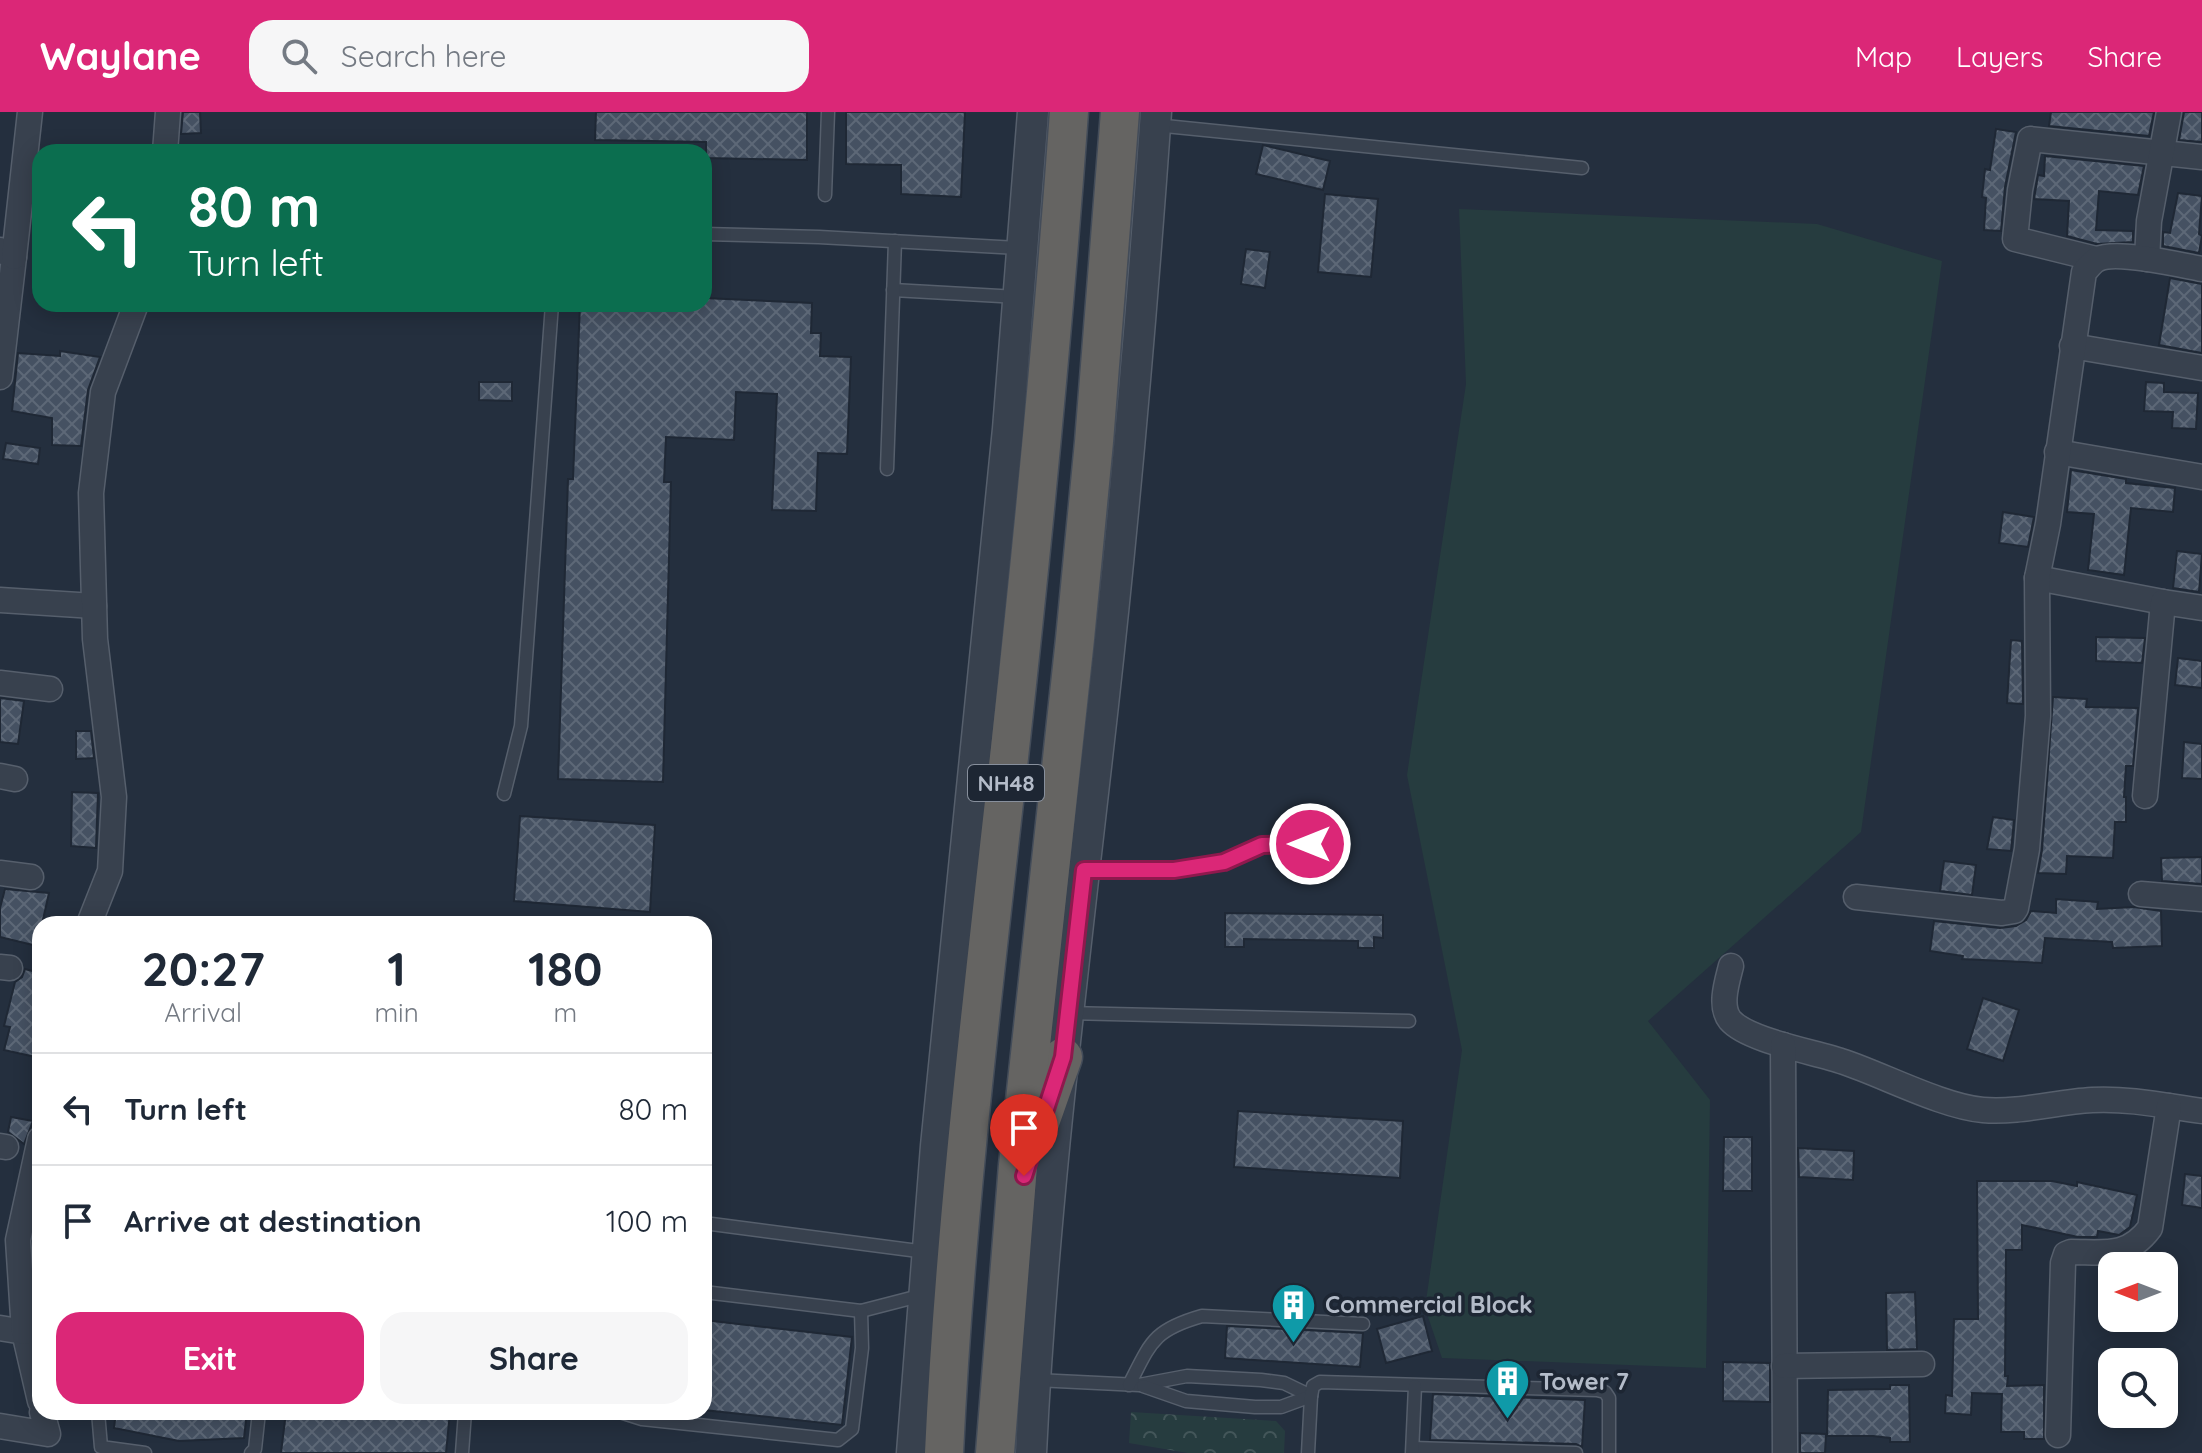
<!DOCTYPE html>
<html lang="en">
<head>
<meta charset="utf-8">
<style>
	:root { --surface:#fff; --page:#f6f6f7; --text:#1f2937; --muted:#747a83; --line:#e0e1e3; --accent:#db2777 }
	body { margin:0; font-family:Quicksand,sans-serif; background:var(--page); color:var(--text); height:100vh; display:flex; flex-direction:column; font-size:30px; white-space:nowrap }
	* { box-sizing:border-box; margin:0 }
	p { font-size:26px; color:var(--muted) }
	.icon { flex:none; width:44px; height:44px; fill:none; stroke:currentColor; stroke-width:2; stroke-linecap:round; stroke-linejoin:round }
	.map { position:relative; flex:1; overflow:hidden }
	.panel { position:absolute; left:32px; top:804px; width:680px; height:504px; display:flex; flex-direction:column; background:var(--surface); border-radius:24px; box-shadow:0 4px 20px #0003 }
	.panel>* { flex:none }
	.hud { position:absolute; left:32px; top:32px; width:680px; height:168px; border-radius:24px; box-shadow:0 4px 20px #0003; background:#0b6e4f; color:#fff; overflow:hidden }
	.needle { width:52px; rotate:270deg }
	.controls { position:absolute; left:2098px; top:1140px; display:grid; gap:16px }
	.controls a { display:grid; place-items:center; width:80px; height:80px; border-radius:16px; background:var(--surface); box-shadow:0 4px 20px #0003; font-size:40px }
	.pin { position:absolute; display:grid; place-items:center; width:68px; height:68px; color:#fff; margin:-82px -34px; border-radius:50% 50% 50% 0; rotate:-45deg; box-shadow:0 0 8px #0007 }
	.pin .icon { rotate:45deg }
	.me { position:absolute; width:88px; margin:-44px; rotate:270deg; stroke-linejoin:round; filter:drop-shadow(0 0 6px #0008) }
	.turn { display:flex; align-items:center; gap:28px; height:168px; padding:0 24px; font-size:36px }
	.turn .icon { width:104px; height:104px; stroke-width:2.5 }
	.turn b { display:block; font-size:56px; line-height:68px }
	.eta { display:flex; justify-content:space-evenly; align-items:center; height:136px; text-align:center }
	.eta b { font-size:48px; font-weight:800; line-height:56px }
	.button { display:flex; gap:16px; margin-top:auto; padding:16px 24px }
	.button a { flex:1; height:92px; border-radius:24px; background:var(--accent); color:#fff; font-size:32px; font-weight:800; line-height:92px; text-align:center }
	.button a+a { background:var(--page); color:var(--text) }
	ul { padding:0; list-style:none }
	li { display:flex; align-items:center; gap:24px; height:112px; padding:0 24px; border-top:2px solid var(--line) }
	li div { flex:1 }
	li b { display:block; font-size:30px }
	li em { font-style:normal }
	header { display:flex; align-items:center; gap:48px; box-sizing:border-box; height:112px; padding:0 40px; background:var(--accent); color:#fff }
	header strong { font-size:38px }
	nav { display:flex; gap:44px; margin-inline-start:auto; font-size:28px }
	.search { width:560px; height:72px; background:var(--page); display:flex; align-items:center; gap:20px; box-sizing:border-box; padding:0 28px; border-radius:24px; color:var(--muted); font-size:30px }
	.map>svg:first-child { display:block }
</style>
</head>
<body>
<header>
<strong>Waylane</strong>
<div class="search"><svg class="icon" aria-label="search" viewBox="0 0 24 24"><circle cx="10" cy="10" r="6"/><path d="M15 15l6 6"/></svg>Search here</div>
<nav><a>Map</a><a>Layers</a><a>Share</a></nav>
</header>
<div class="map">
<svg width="2202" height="1341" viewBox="0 0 2202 1341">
	<defs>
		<pattern id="park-crowns" width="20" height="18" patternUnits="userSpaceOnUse" patternTransform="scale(2)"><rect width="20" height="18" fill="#263c3f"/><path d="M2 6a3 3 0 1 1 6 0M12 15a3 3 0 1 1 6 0" fill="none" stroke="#435659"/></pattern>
		<pattern id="building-cross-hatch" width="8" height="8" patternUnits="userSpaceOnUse" patternTransform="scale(2)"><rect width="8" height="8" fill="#455162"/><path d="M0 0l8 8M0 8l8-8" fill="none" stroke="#5d6877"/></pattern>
	</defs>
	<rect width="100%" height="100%" fill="#242f3e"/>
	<polygon fill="#263c3f" points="1459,97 1817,112 1942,149 1861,720 1648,909 1710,988 1706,1256 1442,1246 1425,1196 1462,938 1407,663 1466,272"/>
	<polygon fill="url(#park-crowns)" points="1131,1300 1276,1309 1285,1319 1284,1341 1188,1341 1129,1331"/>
	<g fill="url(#building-cross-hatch)" stroke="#1f2835" stroke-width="2">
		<polygon points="183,0 200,0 201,21 181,22"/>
		<polygon points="596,0 807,0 807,48 706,46 706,30 595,28"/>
		<polygon points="846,0 965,0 961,85 901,82 901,53 846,52"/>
		<polygon points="2051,0 2154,0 2149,24 2049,14"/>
		<polygon points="2184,0 2202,0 2202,30 2179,28"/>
		<polygon points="1996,17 2016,20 2005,75 2001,119 1984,118 1986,86 1982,85 1985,57 1990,58"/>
		<polygon points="1263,33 1330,49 1323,78 1256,62"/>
		<polygon points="2045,44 2144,54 2138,83 2099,79 2096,118 2133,119 2133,130 2097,132 2067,124 2069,89 2034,87 2038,63 2044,64"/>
		<polygon points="2178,81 2202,84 2199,122 2202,124 2199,141 2163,134 2163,120 2170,121"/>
		<polygon points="1325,82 1378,87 1371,165 1318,160"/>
		<polygon points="1246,137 1270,140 1265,176 1241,172"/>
		<polygon points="2170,166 2202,172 2202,241 2159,233"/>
		<polygon points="704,186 812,191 811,221 821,221 820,244 851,245 847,342 818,341 816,399 772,398 777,282 736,280 734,328 666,325 664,370 671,370 663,670 558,667 568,367 573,367 580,192 704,192"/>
		<polygon points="60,239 100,245 88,278 81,334 52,333 52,306 12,299 18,241 60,244"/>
		<polygon points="479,270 512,270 512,289 479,288"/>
		<polygon points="2146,270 2164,271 2164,280 2198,281 2196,317 2172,316 2173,300 2144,299"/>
		<polygon points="6,331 40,336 38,352 3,347"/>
		<polygon points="2071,358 2126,367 2126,371 2175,376 2173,400 2131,396 2124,463 2088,458 2094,402 2067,400"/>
		<polygon points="2003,400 2034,405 2028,435 1999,431"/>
		<polygon points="2177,439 2202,442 2199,480 2173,476"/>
		<polygon points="2096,525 2145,526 2142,551 2096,549"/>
		<polygon points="2011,528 2022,529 2023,592 2007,591"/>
		<polygon points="2178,546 2202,549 2202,576 2175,573"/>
		<polygon points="2053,585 2087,587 2086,595 2138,596 2133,654 2126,654 2124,685 2126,685 2126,710 2115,710 2113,746 2067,744 2066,762 2038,761 2042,738"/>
		<polygon points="0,586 24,589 18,632 0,630"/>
		<polygon points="76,619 91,619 94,646 76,647"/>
		<polygon points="2184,630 2202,632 2202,667 2182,666"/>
		<polygon points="72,680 98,681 96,736 71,734"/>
		<polygon points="520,704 655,713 650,800 514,789"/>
		<polygon points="1993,705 2014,708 2011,739 1987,737"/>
		<polygon points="2202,745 2202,772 2162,769 2161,746"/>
		<polygon points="1944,749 1976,753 1972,783 1940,779"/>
		<polygon points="5,777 49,781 42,812 40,812 37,834 0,825 0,796"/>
		<polygon points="2056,787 2098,790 2097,797 2134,795 2161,799 2162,834 2113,836 2112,830 2045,826 2042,851 1962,847 1963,844 1930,839 1934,809 2000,816 2016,814 2026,808 2031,799 2056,801"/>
		<polygon points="1225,801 1383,803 1383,826 1374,825 1374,836 1358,836 1358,829 1244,827 1244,835 1225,835"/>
		<polygon points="25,857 40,861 40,946 4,938 10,915 4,914 15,870 22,865"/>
		<polygon points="1983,886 2019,898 2003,949 1967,937"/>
		<polygon points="1238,999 1403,1009 1400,1066 1234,1055"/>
		<polygon points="11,1005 33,1009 24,1032 8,1020"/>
		<polygon points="1724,1025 1752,1025 1752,1079 1723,1079"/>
		<polygon points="1798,1036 1854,1039 1853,1068 1799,1065"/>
		<polygon points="2185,1062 2202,1064 2202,1096 2182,1093"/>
		<polygon points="1977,1069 2052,1069 2077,1074 2077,1070 2137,1083 2130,1115 2119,1123 2098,1119 2097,1125 2078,1125 2022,1113 2022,1138 2006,1138 2005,1264 2008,1264 2007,1274 2044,1273 2044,1327 2024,1327 2024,1320 2001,1320 2002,1282 1972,1281 1971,1303 1945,1301 1946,1283 1952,1284 1954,1207 1978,1207"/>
		<polygon points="1915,1180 1917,1237 1887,1238 1886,1181"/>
		<polygon points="1423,1204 1432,1239 1386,1251 1377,1217"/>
		<polygon points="704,1208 852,1225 842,1313 704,1298"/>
		<polygon points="1227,1214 1363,1221 1360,1255 1225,1246"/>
		<polygon points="1723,1250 1770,1251 1770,1290 1723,1289"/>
		<polygon points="1890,1273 1909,1273 1910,1330 1890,1330 1890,1326 1873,1324 1827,1324 1828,1278 1890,1277"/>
		<polygon points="1433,1282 1585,1288 1582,1335 1576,1332 1430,1328"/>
		<polygon points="116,1300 247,1300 244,1326 179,1329 114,1316"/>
		<polygon points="286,1300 450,1300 446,1341 281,1341"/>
		<polygon points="1800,1321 1826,1322 1825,1341 1800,1341"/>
	</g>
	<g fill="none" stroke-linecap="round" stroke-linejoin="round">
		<defs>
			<g id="service">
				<polyline points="1155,13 1582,56"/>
				<polyline points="825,83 828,0"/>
				<polyline points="704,122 819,125 1020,136"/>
				<polyline points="893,178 1019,185"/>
				<polyline points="887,357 895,129"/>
				<polyline points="504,682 521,614 552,192"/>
				<polyline points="1084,758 1174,758 1224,750 1262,733 1334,732"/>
				<polyline points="1067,901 1409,909"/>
				<polyline points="704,1111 926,1140"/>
				<polyline points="704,1180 861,1199 923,1183"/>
				<polyline points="1036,1268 1139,1273 1187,1264 1261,1268 1284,1271 1311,1284"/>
				<path d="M1129,1273C1151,1230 1153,1218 1202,1204L1363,1212"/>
				<polyline points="1143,1274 1186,1289 1255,1295 1281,1295 1311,1284"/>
				<polyline points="98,1300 101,1335 145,1341"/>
				<polyline points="620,1300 642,1307 838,1328 852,1317 862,1236 861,1199"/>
				<polyline points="1413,1336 1576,1341"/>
				<polyline points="251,1341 255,1337 259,1300"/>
				<polyline points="462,1341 465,1300"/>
				<polyline points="1308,1341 1311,1284 1313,1274 1320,1270 1597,1278 1605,1280 1609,1286 1609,1341"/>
				<polyline points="1412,1341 1415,1274"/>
			</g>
			<g id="minor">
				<polyline points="165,40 168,0"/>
				<polyline points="0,138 14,145 0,265"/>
				<polyline points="14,145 30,0"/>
				<polyline points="2096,147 2015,127 2020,78 2030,27 2202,45"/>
				<polyline points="2147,147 2149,109 2169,0"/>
				<polyline points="2072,234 2202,256"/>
				<polyline points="2057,340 2202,365"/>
				<polyline points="2037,466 2163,490"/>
				<polyline points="0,488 94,494"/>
				<polyline points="0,571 50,577"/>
				<polyline points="0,664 15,667"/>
				<polyline points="2145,684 2163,490 2202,496"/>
				<polyline points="0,761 31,765"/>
				<polyline points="2141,782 2202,787"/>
				<path d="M1856,785L2002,801L2014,799L2016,796L2027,737L2038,604L2037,466L2048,412L2084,160C2088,156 2093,149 2098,147C2117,138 2180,153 2202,157"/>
				<polyline points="89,812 110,759 114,685 95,527 91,381 103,280 136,192"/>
				<path d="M1731,854C1727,870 1719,894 1730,908C1748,929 1816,940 1844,950C1883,963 1944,995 1983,998C2019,1001 2056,990 2092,988C2129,986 2166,994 2202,999"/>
				<polyline points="0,855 10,856"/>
				<polyline points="1783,933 1785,1341"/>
				<polyline points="0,1034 6,1035"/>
				<polyline points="0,1216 24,1220 40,1289"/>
				<polyline points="24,1220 18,1128 40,1027"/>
				<polyline points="1784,1254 1922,1252"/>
				<polyline points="0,1314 48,1322 42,1300"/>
				<path d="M2058,1323L2063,1151L2066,1142L2071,1140C2104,1140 2128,1146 2150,1116L2169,994"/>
			</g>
			<g id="tertiary">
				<polyline points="912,1341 936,1034 1008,317 1033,0"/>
				<path d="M1031,1341C1043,1091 1075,842 1103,593C1125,396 1142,198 1156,0"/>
			</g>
			<g id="trunk">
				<polyline points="1036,1022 1063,945"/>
				<path d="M944,1341C955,1102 985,864 1011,627C1034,418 1054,209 1069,0"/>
				<polyline points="995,1341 1018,1053 1075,527 1094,330 1120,0"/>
			</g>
		</defs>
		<use href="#service" stroke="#565f6c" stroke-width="15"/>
		<use href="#minor" stroke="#565f6c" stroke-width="27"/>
		<use href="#tertiary" stroke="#565f6c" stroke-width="33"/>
		<use href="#trunk" stroke="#434c59" stroke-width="41"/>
		<use href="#service" stroke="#38414e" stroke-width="12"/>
		<use href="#minor" stroke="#38414e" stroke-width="24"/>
		<use href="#tertiary" stroke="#38414e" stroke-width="30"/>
		<use href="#trunk" stroke="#656462" stroke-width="38"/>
	</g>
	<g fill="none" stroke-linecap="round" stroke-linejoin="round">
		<defs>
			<polyline id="route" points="1024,1064 1063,945 1084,758 1174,758 1224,750 1262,733 1310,732"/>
		</defs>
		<use href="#route" stroke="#8e194d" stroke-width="20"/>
		<use href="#route" stroke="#db2777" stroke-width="14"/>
	</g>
	<defs>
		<symbol id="building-pin" viewBox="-11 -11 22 30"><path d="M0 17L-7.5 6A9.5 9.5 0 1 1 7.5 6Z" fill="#0f9aa8" stroke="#1d2633"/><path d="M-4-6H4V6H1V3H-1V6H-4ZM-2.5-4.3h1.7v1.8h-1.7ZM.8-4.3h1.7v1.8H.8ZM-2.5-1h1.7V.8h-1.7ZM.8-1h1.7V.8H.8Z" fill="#fff"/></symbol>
	</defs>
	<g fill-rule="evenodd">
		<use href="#building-pin" x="1268" y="1168" width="51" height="69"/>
		<use href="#building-pin" x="1482" y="1244" width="51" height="69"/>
	</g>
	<g text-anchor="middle" stroke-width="7" stroke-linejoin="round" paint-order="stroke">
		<rect fill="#1d2633" stroke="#878f9c" stroke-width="2" x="968" y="653" width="76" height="36" rx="6"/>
		<g font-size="22" font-weight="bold" fill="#b4bcc9">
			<text x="1006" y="679">NH48</text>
		</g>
		<g font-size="24" font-weight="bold" fill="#b4bcc9" stroke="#1d2633" text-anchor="start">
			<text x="1325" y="1201">Commercial Block</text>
			<text x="1539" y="1278">Tower 7</text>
		</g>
	</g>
</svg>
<div class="controls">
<a><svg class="needle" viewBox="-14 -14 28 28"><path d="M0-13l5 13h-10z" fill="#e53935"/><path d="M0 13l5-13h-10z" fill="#747a83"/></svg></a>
<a><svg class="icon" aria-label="search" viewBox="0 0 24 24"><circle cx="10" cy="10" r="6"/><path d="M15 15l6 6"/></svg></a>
</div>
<div class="pin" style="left:1024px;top:1064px;background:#d93025"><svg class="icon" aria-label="arrive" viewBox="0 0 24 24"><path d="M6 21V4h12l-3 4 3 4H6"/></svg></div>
<svg class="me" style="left:1310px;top:732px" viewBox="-20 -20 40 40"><circle r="17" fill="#db2777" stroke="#fff" stroke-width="3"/><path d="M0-11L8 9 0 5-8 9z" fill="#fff"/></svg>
<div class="hud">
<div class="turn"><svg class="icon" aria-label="left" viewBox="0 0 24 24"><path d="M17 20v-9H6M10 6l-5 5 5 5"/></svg><div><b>80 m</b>Turn left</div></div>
</div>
<section class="panel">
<div class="eta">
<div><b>20:27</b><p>Arrival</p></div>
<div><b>1</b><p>min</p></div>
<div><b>180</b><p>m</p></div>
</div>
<ul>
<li><svg class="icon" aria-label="left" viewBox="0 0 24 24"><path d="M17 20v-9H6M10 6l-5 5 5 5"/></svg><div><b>Turn left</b></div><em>80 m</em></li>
<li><svg class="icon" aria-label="arrive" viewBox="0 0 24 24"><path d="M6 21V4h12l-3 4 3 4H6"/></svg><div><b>Arrive at destination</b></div><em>100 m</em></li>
</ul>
<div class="button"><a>Exit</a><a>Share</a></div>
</section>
</div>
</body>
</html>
